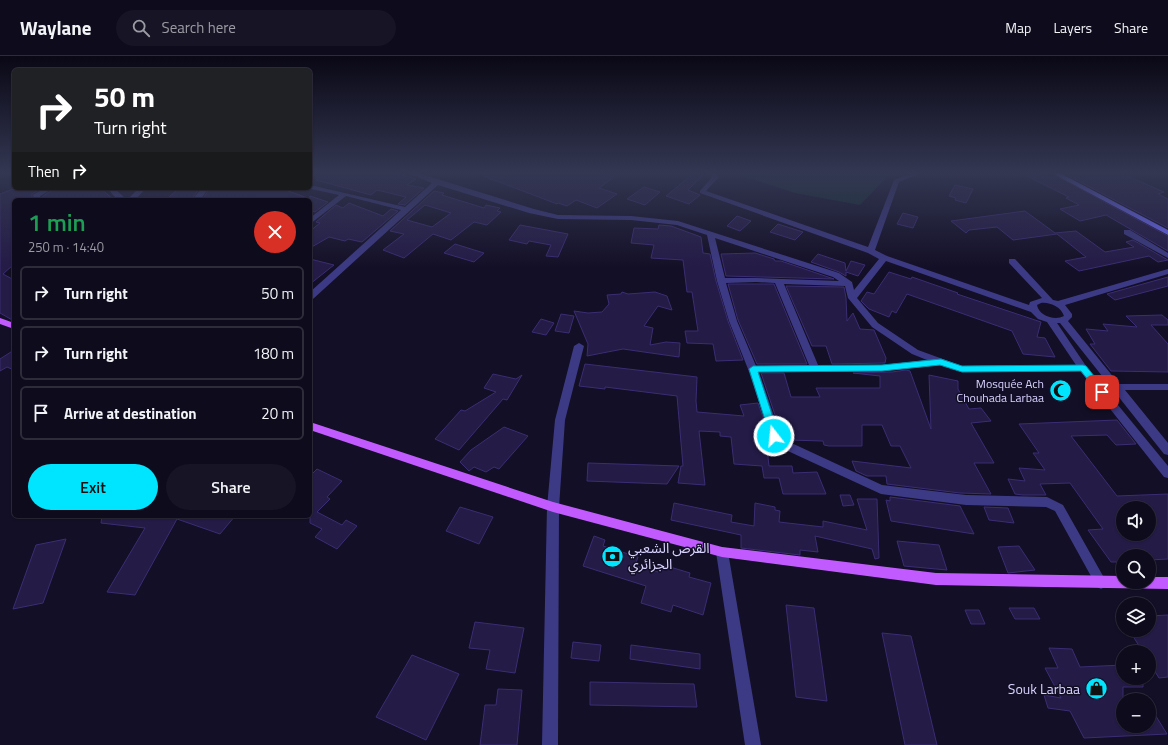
<!DOCTYPE html>
<html lang="en">
<head>
<meta charset="utf-8">
<style>
	:root { --surface:#0e0b1c; --page:#171425; --text:#f1f3f6; --muted:#9b9ba3; --line:#2e2b3b; --accent:#00e5ff }
	body { margin:0; font-family:"Titillium Web","Noto Sans Arabic",sans-serif; background:var(--page); color:var(--text); height:100vh; display:flex; flex-direction:column; font-size:15px; white-space:nowrap }
	* { box-sizing:border-box; margin:0 }
	p { font-size:13px; color:var(--muted) }
	.icon { flex:none; width:22px; height:22px; fill:none; stroke:currentColor; stroke-width:2; stroke-linecap:round; stroke-linejoin:round }
	.map { position:relative; flex:1; overflow:hidden }
	.details { position:absolute; left:12px; top:142px; width:300px; height:320px; display:flex; flex-direction:column; background:var(--surface); border-radius:6px; box-shadow:0 1px 3px #0004,0 0 0 1px var(--line) }
	.details>* { flex:none }
	.banner { position:absolute; left:12px; top:12px; width:300px; height:122px; border-radius:6px; box-shadow:0 1px 3px #0004,0 0 0 1px var(--line); background:#202124; color:#fff; overflow:hidden }
	.controls { position:absolute; left:1116px; top:445px; display:grid; gap:8px }
	.controls a { display:grid; place-items:center; width:40px; height:40px; border-radius:50%; background:var(--surface); box-shadow:0 1px 3px #0004,0 0 0 1px var(--line); font-size:20px }
	.pin { position:absolute; display:grid; place-items:center; width:34px; height:34px; color:#fff; margin:-17px; border-radius:8px; box-shadow:0 2px 6px #0006 }
	.me { position:absolute; width:44px; margin:-22px; rotate:344deg; stroke-linejoin:round; filter:drop-shadow(0 0 3px #0008) }
	.turn { display:flex; align-items:center; gap:14px; height:84px; padding:0 16px; font-size:18px }
	.turn .icon { width:52px; height:52px; stroke-width:2.5 }
	.turn b { display:block; font-size:28px; line-height:34px }
	.then { display:flex; align-items:center; height:38px; padding:0 16px; background:#0003; gap:8px; font-size:15px }
	.round { display:grid; place-items:center; flex:none; width:42px; height:42px; border-radius:21px; background:var(--page) }
	.headline { display:flex; align-items:center; justify-content:space-between; height:68px; padding:0 16px }
	h1 { font-size:24px; font-weight:600; line-height:30px; color:#1e9e55 }
	.primary-button { display:flex; gap:8px; margin-top:auto; padding:8px 16px }
	.primary-button a { flex:1; height:46px; border-radius:24px; background:var(--accent); color:#111; font-size:16px; font-weight:600; line-height:46px; text-align:center }
	.primary-button a+a { background:var(--page); color:var(--text) }
	ul { padding:0; list-style:none }
	li { display:flex; align-items:center; gap:12px; height:54px; margin:0 8px 6px; padding:0 8px; border:2px solid var(--line); border-radius:6px }
	li div { flex:1 }
	li b { display:block; font-size:15px }
	li em { font-style:normal }
	header { display:flex; align-items:center; gap:24px; box-sizing:border-box; height:56px; padding:0 20px; background:var(--surface); border-bottom:1px solid var(--line) }
	header strong { font-size:19px }
	nav { display:flex; gap:22px; margin-inline-start:auto; font-size:14px }
	.search { width:280px; height:36px; background:var(--page); display:flex; align-items:center; gap:10px; box-sizing:border-box; padding:0 14px; border-radius:22px; color:var(--muted); font-size:15px }
	.map>svg:first-child { display:block }
</style>
</head>
<body>
<header>
<strong>Waylane</strong>
<div class="search"><svg class="icon" aria-label="search" viewBox="0 0 24 24"><circle cx="10" cy="10" r="6"/><path d="M15 15l6 6"/></svg>Search here</div>
<nav><a>Map</a><a>Layers</a><a>Share</a></nav>
</header>
<div class="map">
<svg width="1168" height="689" viewBox="0 0 1168 689">
	<rect width="100%" height="100%" fill="#130f26"/>
	<polygon fill="#12302f" points="731,116 906,116 887,121 860,149 795,137"/>
	<g fill="#241b47" stroke="#3b2d73" fill-rule="evenodd">
		<polygon points="326,116 391,116 416,123 407,129 424,132 405,149 398,148 406,141 377,134 371,139 316,124"/>
		<polygon points="473,116 598,116 614,121 599,132 617,138 597,152 576,144 567,150 558,147 557,148"/>
		<polygon points="695,116 706,116 688,134 700,139 689,148 666,140"/>
		<polygon points="1032,116 1049,116 1168,180 1168,195 1106,159 1080,165 1060,153 1079,149 1066,142 1069,141 1027,120 1037,119"/>
		<polygon points="1061,116 1091,116 1094,117 1118,116 1164,136 1158,138 1168,143 1168,172"/>
		<polygon points="955,129 973,133 966,147 955,144 956,142 949,140"/>
		<polygon points="644,131 660,136 645,149 627,143"/>
		<polygon points="16,132 42,132 32,138 32,144 14,144 13,209 3,218 14,224 14,265 0,257 0,138"/>
		<polygon points="55,132 100,132 114,144 43,144 42,141"/>
		<polygon points="182,132 200,132 191,144 167,143 178,133"/>
		<polygon points="210,132 283,133 310,143 310,140 328,146 315,156 310,154 310,144 202,144"/>
		<path d="M434,135L444,137L442,139L484,152L486,149L500,152L497,155L501,156L487,169L474,166L451,184L433,178L404,202L383,194L404,178L390,175ZM425,149L451,157L432,171L407,164Z"/>
		<polygon points="349,147 383,160 391,153 398,155 362,186 348,183 345,185 329,181 310,192 310,175 320,167 316,166 336,149 343,152"/>
		<polygon points="1025,155 1055,177 1076,175 1105,196 1134,191 1126,186 1133,184 1168,204 1158,206 1149,200 1079,215 1065,205 1086,201 1057,178 1013,184 997,171 969,174 966,177 951,165"/>
		<polygon points="903,157 918,161 913,172 897,168"/>
		<polygon points="737,160 751,165 740,175 727,170"/>
		<polygon points="778,168 803,176 795,184 770,176"/>
		<polygon points="520,169 568,178 558,201 546,200 551,189 529,185 527,188 509,184"/>
		<polygon points="659,169 671,170 701,181 703,197 710,198 716,225 728,265 743,304 716,305 713,288 687,287 685,275 698,275 692,236 687,236 683,204 651,202 654,189 631,187 634,172 658,173"/>
		<polygon points="455,188 484,197 474,206 444,197"/>
		<polygon points="755,197 774,203 775,205 781,205 834,223 726,220 721,198"/>
		<polygon points="818,198 845,207 846,215 851,205 865,209 858,220 846,216 846,220 839,216 811,206"/>
		<polygon points="310,203 334,209 310,228"/>
		<polygon points="889,216 911,223 912,221 958,237 957,238 1041,266 1037,281 1045,282 1055,301 1023,298 1012,275 907,238 896,257 892,255 889,261 869,253 861,245 867,236 874,238"/>
		<polygon points="1168,221 1168,230 1115,244 1107,238"/>
		<polygon points="728,228 774,228 807,308 757,308 738,264"/>
		<polygon points="786,230 844,231 846,242 847,265 853,257 860,273 874,274 886,302 885,307 832,308 826,290 812,290"/>
		<polygon points="622,236 628,238 655,236 667,240 672,254 658,250 644,270 653,272 650,289 666,286 680,287 679,301 623,293 587,300 588,288 574,255 588,257 602,256 609,248 607,239 621,238"/>
		<polygon points="561,258 574,260 569,277 555,275"/>
		<polygon points="1162,259 1168,264 1168,269 1151,269 1168,288 1168,316 1111,315 1090,288 1095,288 1086,273 1108,275 1103,268 1137,271 1126,260"/>
		<polygon points="541,263 554,267 546,279 532,276"/>
		<polygon points="14,294 14,314 7,311 0,315 0,303"/>
		<polygon points="585,308 697,321 696,345 697,356 744,360 740,349 758,347 771,384 766,384 769,410 792,410 793,417 817,416 826,438 783,438 779,422 764,422 762,410 734,408 731,381 720,380 720,376 699,375 705,429 678,427 681,410 683,410 677,340 605,331 605,333 579,330"/>
		<polygon points="906,314 910,315 931,373 929,319 958,325 958,333 969,353 981,352 991,365 971,367 994,407 974,407 991,438 960,437 887,428 886,420 867,420 856,415 852,405 911,412 900,390 891,390 882,369 862,369 862,390 829,390 824,389 823,385 789,384 786,383 781,377 761,317 784,317 791,341 820,341 816,332 880,332 880,320 853,317 892,316"/>
		<polygon points="493,318 516,323 522,319 507,344 503,343 459,394 435,383 461,354 465,355 496,336 484,332"/>
		<path d="M1117,364L1136,388L1116,389L1107,379L1071,380L1117,440L1168,438V503L1149,504V500H1123V506H1111L1088,474L1103,473L1070,427L1040,428L1046,439H1023L1015,438L1008,423L1025,425L1019,412L1045,414L1033,397H1039L1019,368ZM1123,452H1149V478H1123Z"/>
		<polygon points="504,371 528,380 499,413 494,411 486,416 474,411 469,415 460,406 471,394"/>
		<polygon points="588,407 679,410 667,428 587,425"/>
		<polygon points="317,413 342,425 327,441 330,443 317,456 342,469 346,464 357,470 337,493 315,481 322,473 310,467 310,420"/>
		<polygon points="840,439 850,439 854,449 843,450"/>
		<polygon points="890,441 960,450 974,478 891,465 886,444 890,445"/>
		<polygon points="857,443 877,443 879,502 875,503 872,493 815,480 818,496 800,494 800,499 741,492 741,479 671,464 674,447 732,459 731,466 754,470 755,447 775,451 775,454 780,455 779,466 823,471 823,465 867,474"/>
		<polygon points="460,451 493,461 479,488 446,475"/>
		<polygon points="984,451 1008,452 1014,467 989,464"/>
		<polygon points="102,460 235,460 220,478 177,463 135,539 107,536 145,472 101,467"/>
		<polygon points="594,480 605,484 603,490 638,501 635,510 658,516 660,508 690,517 689,521 711,527 703,559 673,549 671,556 641,547 646,530 583,510"/>
		<polygon points="66,483 43,547 13,553 36,489"/>
		<polygon points="897,485 939,489 947,514 904,510"/>
		<polygon points="1019,490 1035,514 1008,517 998,491"/>
		<polygon points="786,549 814,552 827,645 796,641"/>
		<polygon points="1009,552 1034,552 1040,563 1015,563"/>
		<polygon points="965,554 979,554 985,568 971,568"/>
		<polygon points="1168,559 1168,621 1159,622 1149,606 1149,596 1143,596 1129,574 1149,574 1149,560"/>
		<polygon points="475,566 524,572 515,617 486,613 490,594 469,592"/>
		<polygon points="882,577 911,580 937,689 905,689"/>
		<polygon points="573,586 601,589 599,605 571,602"/>
		<polygon points="631,589 700,598 700,613 630,603"/>
		<polygon points="1049,592 1072,593 1080,611 1123,609 1123,622 1143,622 1143,631 1123,631 1123,670 1149,670 1149,649 1167,678 1084,682 1070,655 1048,652 1044,639 1061,642 1045,612 1058,612"/>
		<polygon points="412,599 459,618 426,684 376,661"/>
		<polygon points="590,626 694,628 697,651 590,649"/>
		<polygon points="498,633 522,634 517,689 480,689 485,649 496,649"/>
	</g>
	<g fill="none" stroke-linecap="round" stroke-linejoin="round">
		<g fill="#3d3a85" fill-rule="evenodd">
			<path d="M407,116H415L534,153L558,159L631,160L678,165L839,217L852,226L854,234L879,203L868,197L700,137V135L712,121L708,116H714L719,121L706,135L868,191L894,124L915,116H923L899,126L875,194L887,200L1029,249L1030,246L1042,242L1009,207V203H1015L1053,244L1058,245L1168,213V218L1065,249L1072,258V261L1068,265L1119,328H1168V334H1125L1168,387V399L1164,398L1060,267H1057L1086,310L1168,410V422L1164,421L1080,315L962,316L939,309L882,315L759,316L780,378L785,384L882,429L966,439L1047,441L1063,449L1107,527L1105,531L1101,533L1097,531L1055,455L1046,451L966,449L881,438L777,390L770,380L748,313L729,265L717,225L707,179L677,169L631,164L558,163L529,157L438,129L313,243L310,244V236L401,154L346,140L310,168V162L339,139L307,132H310V129L405,151L432,127L408,117ZM715,182L833,221L839,225L756,222H725ZM886,205L1031,256L1038,263L1047,266L1076,309L962,310L918,294L878,267L857,242ZM756,226L775,227L809,309L756,310L737,265L726,227ZM784,228L845,230L848,242L872,271L912,298L927,304L882,309H818ZM1041,247C1050,246 1061,251 1064,260C1055,265 1039,260 1037,249Z"/>
			<polygon points="45,132 54,132 40,140 42,144 34,144 33,139 34,138"/>
			<path d="M108,132H114L127,144C116,144 113,140 108,132Z"/>
			<polygon points="139,132 146,132 135,144 127,144"/>
			<polygon points="202,132 209,132 200,144 192,144"/>
			<polygon points="1124,174 1130,174 1168,197 1168,202 1124,178"/>
			<polygon points="579,287 584,290 565,364 559,451 558,689 542,689 547,451 555,364 574,290"/>
			<polygon points="722,491 726,492 728,496 761,689 745,689 716,496 718,492"/>
		</g>
		<polygon fill="#6f6bff" fill-rule="evenodd" points="1050,116 1058,116 1168,174 1168,179"/>
		<g fill="#c25bff" fill-rule="evenodd">
			<polygon points="0,262 14,267 14,273 0,268"/>
			<polygon points="310,366 553,446 722,491 936,517 1123,520 1123,526 1149,526 1149,521 1168,521 1168,533 936,529 722,501 553,456 310,374"/>
		</g>
	</g>
	<linearGradient id="sky" x2="0" y2="1"><stop stop-color="#0a0815"/><stop offset="0.55" stop-color="#333752"/><stop offset="1" stop-color="#333752" stop-opacity="0"/></linearGradient>
	<rect width="1168" height="212" fill="url(#sky)"/>
	<polygon fill="#00e5ff" stroke="#0095a6" points="941,303 962,310 1083,309 1086,310 1107,336 1105,338 1099,338 1081,315 962,316 940,309 882,315 758,316 779,380 774,383 770,380 749,313 753,310 882,309"/>
	<defs>
		<symbol id="mosque-disc" viewBox="-11 -11 22 22"><circle r="9.5" fill="#00e5ff" stroke="#130f26"/><path d="M3.5-4.9A6 6 0 1 0 3.5 4.9A5 5 0 1 1 3.5-4.9Z" fill="#111"/></symbol>
		<symbol id="bank-disc" viewBox="-11 -11 22 22"><circle r="9.5" fill="#00e5ff" stroke="#130f26"/><path d="M-6-4H6V4H-6ZM0-2.3a2.3 2.3 0 1 0 0 4.6a2.3 2.3 0 1 0 0-4.6Z" fill="#111"/></symbol>
		<symbol id="shop-disc" viewBox="-11 -11 22 22"><circle r="9.5" fill="#00e5ff" stroke="#130f26"/><path d="M-5-2.5h2.3a2.7 3.5 0 0 1 5.4 0H5L5.5 6h-11ZM-1.5-2.5h3a1.5 2.3 0 0 0-3 0Z" fill="#111"/></symbol>
	</defs>
	<g fill-rule="evenodd">
		<use href="#mosque-disc" x="1048" y="322" width="25" height="25"/>
		<use href="#bank-disc" x="600" y="488" width="25" height="25"/>
		<use href="#shop-disc" x="1084" y="620" width="25" height="25"/>
	</g>
	<g text-anchor="middle" stroke-width="3" stroke-linejoin="round" paint-order="stroke">
		<g font-size="12" fill="#d9d4ff" stroke="#130f26" text-anchor="end">
			<text x="1044" y="332">Mosquée Ach<tspan x="1044" dy="14">Chouhada Larbaa</tspan></text>
		</g>
		<g font-size="14" fill="#d9d4ff" stroke="#130f26" text-anchor="start">
			<text x="628" y="497">القرص الشعبي<tspan x="628" dy="16">الجزائري</tspan></text>
			<text x="1080" y="638" text-anchor="end">Souk Larbaa</text>
		</g>
	</g>
</svg>
<div class="controls">
<a><svg class="icon" aria-label="sound" viewBox="0 0 24 24"><path d="M4 9h4l5-4v14l-5-4H4zM17 9q2 3 0 6"/></svg></a>
<a><svg class="icon" aria-label="search" viewBox="0 0 24 24"><circle cx="10" cy="10" r="6"/><path d="M15 15l6 6"/></svg></a>
<a><svg class="icon" aria-label="layers" viewBox="0 0 24 24"><path d="M12 4l9 5-9 5-9-5zM3 14l9 5 9-5"/></svg></a>
<a>+</a>
<a>−</a>
</div>
<div class="pin" style="left:1102px;top:336px;background:#d93025"><svg class="icon" aria-label="arrive" viewBox="0 0 24 24"><path d="M6 21V4h12l-3 4 3 4H6"/></svg></div>
<svg class="me" style="left:774px;top:380px" viewBox="-20 -20 40 40"><circle r="17" fill="#00e5ff" stroke="#fff" stroke-width="3"/><path d="M0-11L8 9 0 5-8 9z" fill="#fff"/></svg>
<div class="banner">
<div class="turn"><svg class="icon" aria-label="right" viewBox="0 0 24 24"><path d="M7 20v-9h11M14 6l5 5-5 5"/></svg><div><b>50 m</b>Turn right</div></div>
<div class="then">Then<svg class="icon" aria-label="right" viewBox="0 0 24 24"><path d="M7 20v-9h11M14 6l5 5-5 5"/></svg></div>
</div>
<section class="details">
<div class="headline"><div><h1>1 min</h1><p>250 m · 14:40</p></div><a class="round" style="background:#d93025;color:#fff"><svg class="icon" aria-label="close" viewBox="0 0 24 24"><path d="M6 6l12 12M18 6L6 18"/></svg></a></div>
<ul>
<li><svg class="icon" aria-label="right" viewBox="0 0 24 24"><path d="M7 20v-9h11M14 6l5 5-5 5"/></svg><div><b>Turn right</b></div><em>50 m</em></li>
<li><svg class="icon" aria-label="right" viewBox="0 0 24 24"><path d="M7 20v-9h11M14 6l5 5-5 5"/></svg><div><b>Turn right</b></div><em>180 m</em></li>
<li><svg class="icon" aria-label="arrive" viewBox="0 0 24 24"><path d="M6 21V4h12l-3 4 3 4H6"/></svg><div><b>Arrive at destination</b></div><em>20 m</em></li>
</ul>
<div class="primary-button"><a>Exit</a><a>Share</a></div>
</section>
</div>
</body>
</html>
